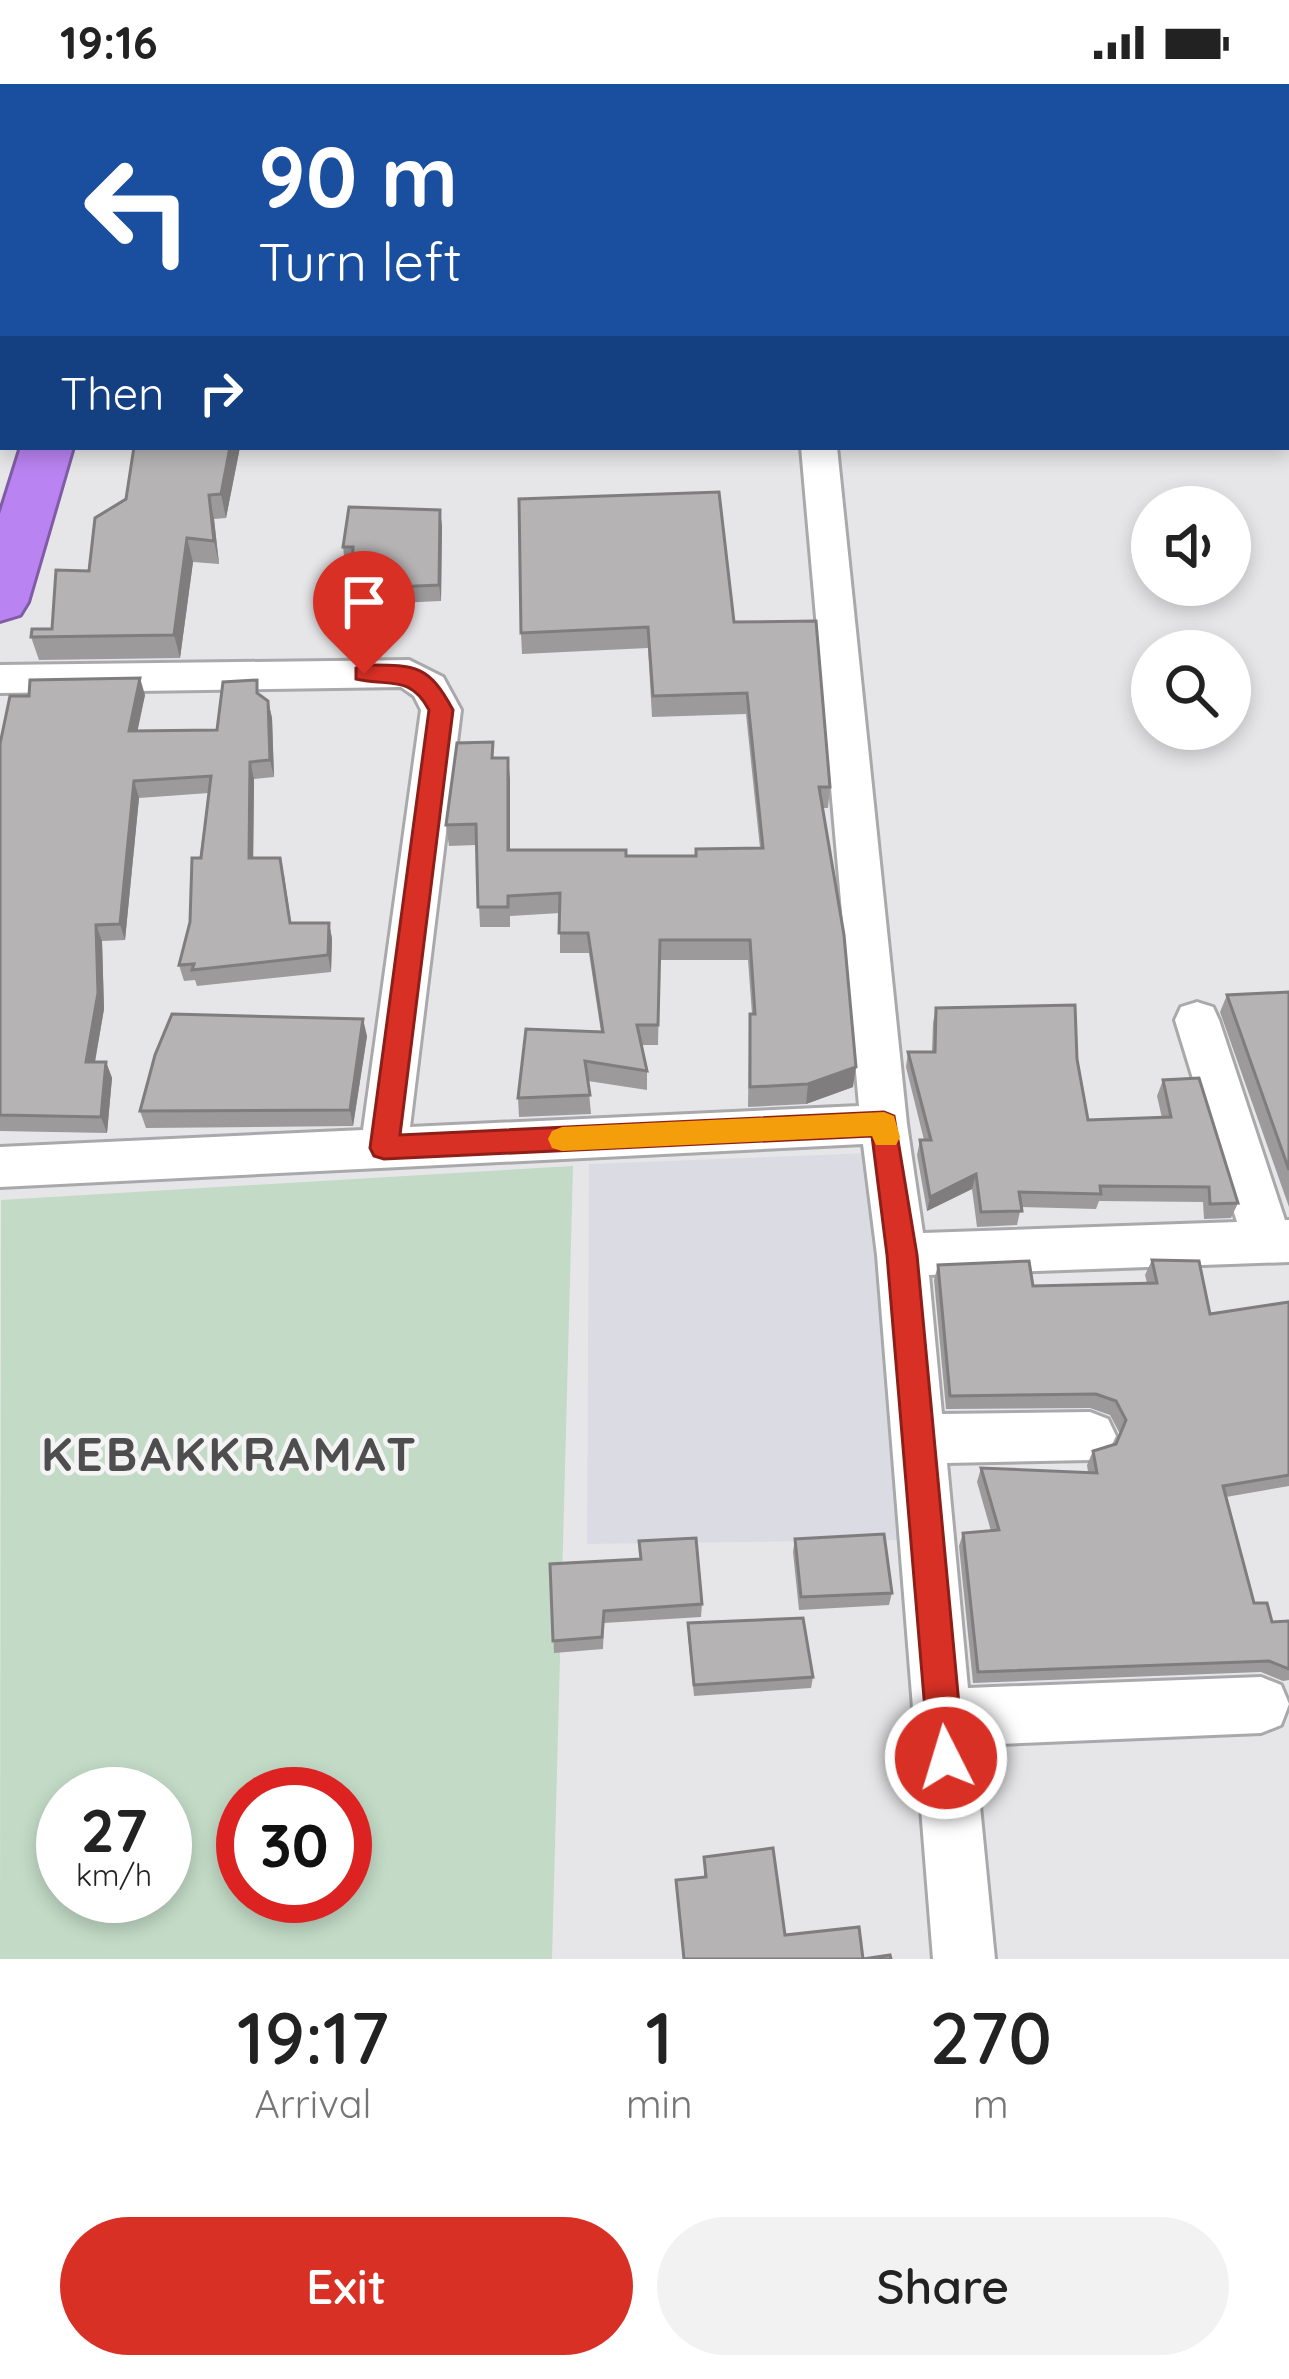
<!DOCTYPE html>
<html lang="en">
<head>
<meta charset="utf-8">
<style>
	:root { --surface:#fff; --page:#f2f2f2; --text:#222; --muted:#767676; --accent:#d93025 }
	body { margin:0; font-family:Quicksand,sans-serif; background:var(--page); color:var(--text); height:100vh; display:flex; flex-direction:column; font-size:45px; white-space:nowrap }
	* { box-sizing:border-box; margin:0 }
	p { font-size:39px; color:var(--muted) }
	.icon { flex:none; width:66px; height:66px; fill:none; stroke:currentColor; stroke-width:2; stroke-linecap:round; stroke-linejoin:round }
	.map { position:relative; height:1875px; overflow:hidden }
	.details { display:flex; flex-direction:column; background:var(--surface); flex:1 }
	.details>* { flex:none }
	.hud { position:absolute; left:0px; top:0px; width:1290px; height:366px; box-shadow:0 6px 18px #0003; background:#1a4fa0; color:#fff; overflow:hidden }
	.fabs { position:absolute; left:1131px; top:402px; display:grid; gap:24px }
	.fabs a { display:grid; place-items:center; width:120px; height:120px; border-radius:50%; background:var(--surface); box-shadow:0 6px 18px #0003; font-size:60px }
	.speed { position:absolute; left:36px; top:1683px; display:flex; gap:24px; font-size:60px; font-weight:700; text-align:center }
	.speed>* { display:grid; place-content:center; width:156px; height:156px; border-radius:50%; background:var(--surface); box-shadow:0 6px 18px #0003; line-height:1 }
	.speed small { font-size:30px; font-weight:400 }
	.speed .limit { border:18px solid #d22; background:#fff; color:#111 }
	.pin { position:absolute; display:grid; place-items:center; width:102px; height:102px; color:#fff; margin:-123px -51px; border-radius:50% 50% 50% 0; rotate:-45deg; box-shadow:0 0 12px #0007 }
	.pin .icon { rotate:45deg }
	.me { position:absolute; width:132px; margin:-66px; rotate:355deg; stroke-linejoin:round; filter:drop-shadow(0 0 9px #0008) }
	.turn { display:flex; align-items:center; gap:42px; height:252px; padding:0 60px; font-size:54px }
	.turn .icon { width:156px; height:156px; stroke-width:2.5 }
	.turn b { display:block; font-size:84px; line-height:102px }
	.then { display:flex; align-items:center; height:114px; padding:0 60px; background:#0003; gap:24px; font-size:45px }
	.eta { display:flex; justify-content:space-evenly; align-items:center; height:204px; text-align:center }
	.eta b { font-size:72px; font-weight:600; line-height:84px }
	.action { display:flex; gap:24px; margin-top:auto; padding:24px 60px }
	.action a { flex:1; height:138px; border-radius:72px; background:var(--accent); color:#fff; font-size:48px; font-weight:600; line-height:138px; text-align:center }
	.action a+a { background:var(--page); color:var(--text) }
	.status { display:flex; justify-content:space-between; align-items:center; height:84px; padding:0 60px; background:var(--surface); direction:ltr }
	.status svg { height:33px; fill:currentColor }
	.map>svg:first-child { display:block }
</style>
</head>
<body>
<div class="status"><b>19:16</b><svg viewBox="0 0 49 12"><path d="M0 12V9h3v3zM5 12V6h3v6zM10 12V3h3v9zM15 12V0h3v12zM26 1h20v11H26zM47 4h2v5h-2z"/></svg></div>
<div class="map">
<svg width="1289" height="1875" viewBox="0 0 1289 1875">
	<rect width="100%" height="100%" fill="#e6e6e8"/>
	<polygon fill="#dbdbe4" points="870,1069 909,1456 587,1460 589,1080"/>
	<path fill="#c2dac6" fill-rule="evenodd" d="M573,1082L552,1875H0L1,1116ZM63,1710H165V1812H63ZM243,1710H345V1812H243Z"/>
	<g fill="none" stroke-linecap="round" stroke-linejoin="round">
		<defs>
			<g id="minor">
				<polygon points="769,0 797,0 798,3 770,3"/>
				<polygon points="1244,0 1272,0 1273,3 1245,3"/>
				<rect x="1287" y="20" width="2" height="18"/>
				<polygon points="801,363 837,363 907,1040 923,1149 1237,1138 1175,936 1181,923 1197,918 1213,923 1219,936 1285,1136 1289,1136 1289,1178 929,1191 942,1330 1090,1328 1108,1335 1116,1352 1108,1369 1090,1376 947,1379 968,1604 1261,1593 1281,1601 1289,1620 1281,1641 1261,1649 974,1661 995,1875 933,1875 877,1171 863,1060 0,1103 0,1063 363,1046 421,626 414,612 401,603 0,609 0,581 409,576 443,593 461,626 410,1043 859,1022"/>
			</g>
			<g id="highway">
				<polygon points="3,140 3,169 0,170 0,141"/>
				<rect x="0" y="208" width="3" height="28"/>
				<polygon points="3,303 3,342 0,342 0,304"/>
				<polygon points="21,363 73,363 28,518 20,531 0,537 0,430"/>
			</g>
		</defs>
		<use href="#minor" stroke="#a9a9ab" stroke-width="6"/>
		<use href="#highway" stroke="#805ca4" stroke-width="6"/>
		<use href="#minor" fill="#fff" fill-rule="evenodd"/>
		<use href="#highway" fill="#b983f1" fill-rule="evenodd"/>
	</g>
	<g fill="#9c9a9a">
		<polygon points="240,363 226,434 214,435 219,480 193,478 180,574 39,576 31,553 52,545 89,487"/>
		<polygon points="661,363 791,363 661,366"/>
		<polygon points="440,426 442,443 441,517 353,521 351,505 352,480 345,480 343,463"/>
		<polygon points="734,538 830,703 828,724 823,724 853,1003 806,1020 748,1023 749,950 750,930 752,930 748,876 660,876 658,961 642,961 647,987 647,1006 588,997 591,1030 519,1033 518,1014 601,948 589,869 560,869 560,829 510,832 510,843 480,843 476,761 449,762 446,741 494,674 508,674 510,766 626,772 696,772 760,764 746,630 652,633 648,564 522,570 521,549"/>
		<polygon points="145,611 137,646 217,646 261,612 268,617 272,634 274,693 254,695 253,774 284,791 291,839 329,839 332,855 331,888 197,902 195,896 184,897 179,881 190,838 209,709 139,714 125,856 102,857 104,925 95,978 106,978 112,994 107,1049 0,1047 0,660"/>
		<polygon points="1289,908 1289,1123 1220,928 1227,911"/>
		<polygon points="936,924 1077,975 1088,1036 1162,1034 1157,1012 1163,996 1238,1119 1231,1134 1204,1135 1203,1118 1099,1117 1096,1125 1021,1123 1017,1141 977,1143 972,1105 927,1127 917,1071 920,1056 924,1056 906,983 908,968 932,968 933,939"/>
		<polygon points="367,952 353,1042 146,1044 140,1027"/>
		<polygon points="1152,1176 1210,1230 1289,1218 1289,1402 1226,1413 1254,1519 1272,1538 1289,1537 1289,1596 1283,1597 1261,1588 973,1599 959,1462 963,1449 991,1447 977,1398 981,1384 1088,1388 1087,1381 1093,1367 1116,1360 1120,1350 1110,1331 1090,1324 946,1325 934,1196 938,1181 1033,1202 1147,1199 1145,1191"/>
		<polygon points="795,1455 892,1509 889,1521 799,1526 793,1468"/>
		<polygon points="550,1480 702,1520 701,1533 604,1539 603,1565 554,1569"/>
		<polygon points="688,1539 813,1593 811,1604 694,1612 688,1551"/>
		<polygon points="704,1773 785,1851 863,1875 891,1875 683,1875 676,1796 704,1793"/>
	</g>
	<g fill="#7f7d7d">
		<polygon points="230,363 240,363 226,434 221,410"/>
		<polygon points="209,411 214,435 219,480 214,457"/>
		<polygon points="440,426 442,443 441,517 439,501"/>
		<polygon points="187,454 193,478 180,574 174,551"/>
		<polygon points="140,594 145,611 134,664 129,647"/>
		<polygon points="268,617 272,634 274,693 270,676"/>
		<polygon points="508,674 510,695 510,787 508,766"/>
		<polygon points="250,678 254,695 253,791 249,774"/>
		<polygon points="134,697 139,714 125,856 120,840"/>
		<polygon points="329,839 332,855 331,888 328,871"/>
		<polygon points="96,841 102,857 104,925 92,994 86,978"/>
		<polygon points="363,935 367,952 353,1042 350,1026"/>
		<polygon points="106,978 112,994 107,1049 101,1033"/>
		<polygon points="856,983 853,1003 806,1020 808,1000"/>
		<polygon points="976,1090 972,1105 927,1127 930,1113"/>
	</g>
	<g fill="#b5b3b3" stroke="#7f7d7d" stroke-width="3">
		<polygon points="134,363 230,363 221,410 209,411 214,457 187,454 174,551 31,553 32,545 52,545 56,486 89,487 95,434 126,415"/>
		<polygon points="719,408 734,538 816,537 830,703 819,703 844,851 856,983 808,1000 750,1003 750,930 755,930 750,856 660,856 658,941 637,941 647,987 585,977 590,1011 518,1014 526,945 603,948 588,849 559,849 560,809 508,812 508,823 478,823 476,740 446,741 457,659 493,658 492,674 508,674 508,766 626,766 626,772 696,772 696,765 763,764 747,609 653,612 648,543 521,549 519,415"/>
		<polygon points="349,423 440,426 439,501 351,505 353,463 343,463"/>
		<polygon points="140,594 129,647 217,646 223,598 257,596 257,609 268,617 270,676 250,678 249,774 280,774 290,839 329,839 328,871 192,886 194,880 179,881 190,838 192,774 201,774 211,692 134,697 120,840 96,841 98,909 86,978 106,978 101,1033 0,1031 0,660 10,612 29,612 30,596"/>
		<polygon points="1289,908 1289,1086 1227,911"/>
		<polygon points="1075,921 1077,975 1088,1036 1171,1033 1163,996 1199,994 1238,1119 1210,1120 1209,1103 1100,1102 1101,1110 1019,1108 1022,1127 981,1128 976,1090 930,1113 920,1056 931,1056 908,968 935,968 936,924"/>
		<polygon points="172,930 363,935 350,1026 140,1027 155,971"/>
		<polygon points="1152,1176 1199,1177 1210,1230 1289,1218 1289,1391 1223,1402 1254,1519 1267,1519 1272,1538 1289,1537 1289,1585 1269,1577 978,1588 963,1449 999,1446 981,1384 1097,1389 1093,1367 1116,1360 1126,1336 1116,1317 1096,1310 950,1312 938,1181 1029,1177 1033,1202 1157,1199"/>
		<polygon points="884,1450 892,1509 801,1513 795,1455"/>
		<polygon points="696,1454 702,1520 604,1527 602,1553 553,1557 550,1480 641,1475 639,1457"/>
		<polygon points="803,1534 813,1593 694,1601 688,1539"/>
		<polygon points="773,1764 785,1851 859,1843 863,1875 890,1871 891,1875 684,1875 676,1796 706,1793 704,1773"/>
	</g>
	<path fill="#d93025" stroke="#8d1f18" stroke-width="3" d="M364,581C414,581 428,579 453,626L400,1051L884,1028L894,1032L917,1171L964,1674L959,1687L946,1692L934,1687L929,1674L887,1171L872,1052L384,1075L374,1072L370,1064L429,626C410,590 389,603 356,595V584Z"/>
	<polygon fill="#f59e0b" points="884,1028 894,1032 900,1053 896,1061 876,1061 872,1052 562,1067 552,1064 548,1055 552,1047 562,1043"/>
	<g text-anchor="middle" stroke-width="9" stroke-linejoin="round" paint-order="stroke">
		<g font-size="48" font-weight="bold" letter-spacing="3" fill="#4e4e4f" stroke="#f4f4f5">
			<text x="230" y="1387">KEBAKKRAMAT</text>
		</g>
	</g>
</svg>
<div class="fabs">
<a><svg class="icon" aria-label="sound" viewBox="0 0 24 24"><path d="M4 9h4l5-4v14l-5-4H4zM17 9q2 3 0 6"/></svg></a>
<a><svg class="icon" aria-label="search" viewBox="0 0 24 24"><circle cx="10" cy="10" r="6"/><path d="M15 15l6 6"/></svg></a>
</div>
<div class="speed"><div>27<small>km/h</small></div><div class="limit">30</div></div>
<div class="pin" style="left:364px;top:590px;background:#d93025"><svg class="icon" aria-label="arrive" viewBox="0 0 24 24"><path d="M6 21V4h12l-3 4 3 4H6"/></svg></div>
<svg class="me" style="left:946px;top:1674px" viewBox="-20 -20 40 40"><circle r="17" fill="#d93025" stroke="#fff" stroke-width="3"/><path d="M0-11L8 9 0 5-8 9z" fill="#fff"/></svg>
<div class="hud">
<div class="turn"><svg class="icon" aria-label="left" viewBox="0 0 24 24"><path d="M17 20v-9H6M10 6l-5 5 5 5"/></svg><div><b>90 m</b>Turn left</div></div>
<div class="then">Then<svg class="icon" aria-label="right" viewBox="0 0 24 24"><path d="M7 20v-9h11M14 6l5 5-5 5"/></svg></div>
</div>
</div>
<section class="details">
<div class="eta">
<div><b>19:17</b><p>Arrival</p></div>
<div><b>1</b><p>min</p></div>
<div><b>270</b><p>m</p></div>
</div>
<div class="action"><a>Exit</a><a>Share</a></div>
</section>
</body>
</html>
